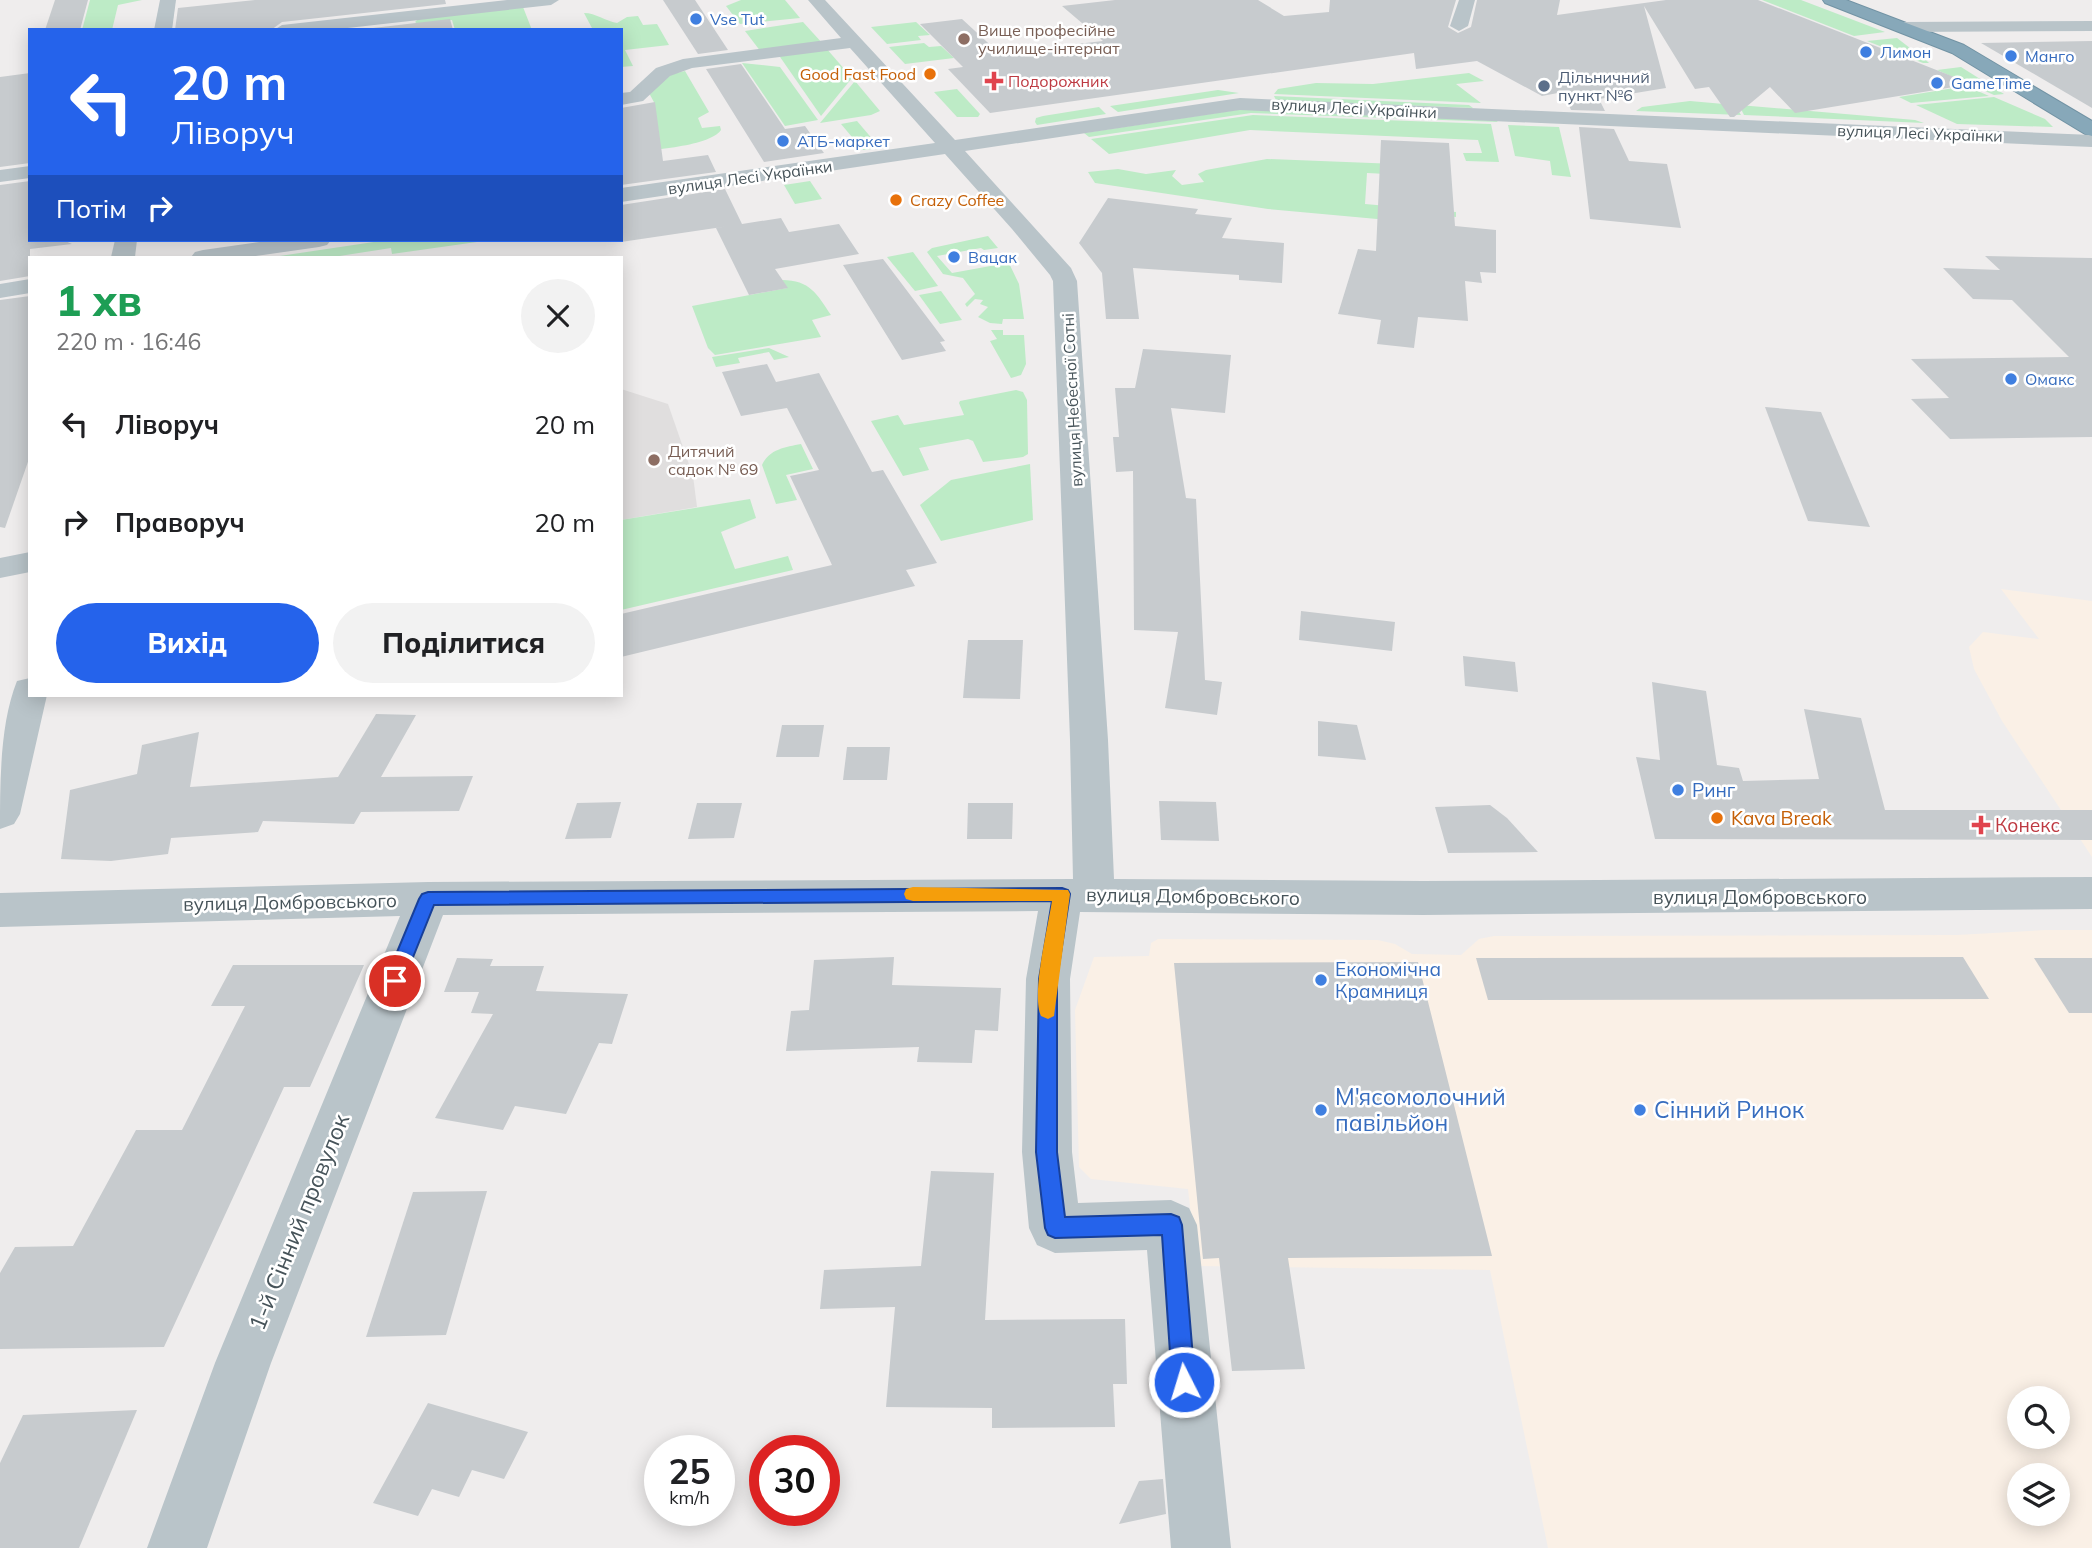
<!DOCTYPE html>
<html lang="uk">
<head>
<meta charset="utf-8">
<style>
	:root { --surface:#fff; --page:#f2f2f2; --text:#202124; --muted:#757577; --accent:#2563eb }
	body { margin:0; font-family:Mulish,sans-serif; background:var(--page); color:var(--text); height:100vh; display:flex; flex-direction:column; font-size:26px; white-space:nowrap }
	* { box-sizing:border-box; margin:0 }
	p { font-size:23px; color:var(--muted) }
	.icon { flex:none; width:38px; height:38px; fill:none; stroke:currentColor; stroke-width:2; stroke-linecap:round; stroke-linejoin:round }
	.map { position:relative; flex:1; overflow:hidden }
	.sheet { position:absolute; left:28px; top:256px; width:595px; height:441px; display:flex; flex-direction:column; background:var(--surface); border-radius:0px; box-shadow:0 4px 18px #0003 }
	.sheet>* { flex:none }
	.hud { position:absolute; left:28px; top:28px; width:595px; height:214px; border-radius:0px; box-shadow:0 4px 18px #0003; background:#2563eb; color:#fff; overflow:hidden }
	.tools { position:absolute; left:2007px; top:1386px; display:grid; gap:14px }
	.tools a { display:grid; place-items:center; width:63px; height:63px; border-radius:50%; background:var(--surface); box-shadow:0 4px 18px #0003; font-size:35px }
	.speed { position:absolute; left:644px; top:1435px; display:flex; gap:14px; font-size:35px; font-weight:700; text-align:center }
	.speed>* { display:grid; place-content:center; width:91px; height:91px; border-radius:50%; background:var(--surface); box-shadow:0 4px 18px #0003; line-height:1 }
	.speed small { font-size:18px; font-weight:400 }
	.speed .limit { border:10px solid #d22; background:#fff; color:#111 }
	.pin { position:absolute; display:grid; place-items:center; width:60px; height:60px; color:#fff; margin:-30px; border:4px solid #fff; border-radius:50%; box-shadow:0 2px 7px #0007 }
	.me { position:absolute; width:77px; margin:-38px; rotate:355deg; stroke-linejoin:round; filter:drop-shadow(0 0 5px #0008) }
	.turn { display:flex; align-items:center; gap:24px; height:147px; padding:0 28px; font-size:32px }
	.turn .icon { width:91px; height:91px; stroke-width:2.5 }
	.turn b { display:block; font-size:49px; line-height:60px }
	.then { display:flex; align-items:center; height:66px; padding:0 28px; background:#0003; gap:14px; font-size:26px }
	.round { display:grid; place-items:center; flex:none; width:74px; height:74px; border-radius:37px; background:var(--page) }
	.head { display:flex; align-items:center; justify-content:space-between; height:119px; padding:0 28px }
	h1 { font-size:42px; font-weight:800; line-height:52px; color:#1e9e55 }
	.cta { display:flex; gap:14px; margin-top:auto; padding:14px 28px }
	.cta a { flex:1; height:80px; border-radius:42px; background:var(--accent); color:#fff; font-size:28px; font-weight:800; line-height:80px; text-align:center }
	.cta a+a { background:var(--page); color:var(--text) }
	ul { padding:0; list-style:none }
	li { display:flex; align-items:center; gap:21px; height:98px; padding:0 28px }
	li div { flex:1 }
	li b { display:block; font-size:26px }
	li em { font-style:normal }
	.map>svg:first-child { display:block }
</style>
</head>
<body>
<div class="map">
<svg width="2092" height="1548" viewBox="0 0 2092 1548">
	<rect width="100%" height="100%" fill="#efeded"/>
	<g fill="#faf0e6" fill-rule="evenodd">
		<polygon points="2001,589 2092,601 2092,857 2002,721 1974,669 1969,647 1983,632 2039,639"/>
		<path d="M2045,930H2092V1548H1548L1490,1270L1197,1266L1188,1189L1091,1179L1079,1167L1075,1010L1094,957L1149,956L1151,943L1158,939L1378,940L1395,944L1412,954L1461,955L1479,939L1494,936L1957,935ZM2020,1398H2058V1437H2020ZM2020,1475H2058V1514H2020Z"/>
	</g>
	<polygon fill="#e0dede" points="621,389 668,404 693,476 697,507 621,520"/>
	<g fill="#bdebc6">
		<polygon points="90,0 142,0 118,5 112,30 82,30"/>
		<polygon points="741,0 785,0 800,18 740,24 726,6"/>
		<polygon points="1762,0 1801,0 1885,32 1854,36"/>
		<polygon points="523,7 532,30 455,30 452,20 418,24 415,22 418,19"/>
		<path d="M584,13C596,13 605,21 617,23L627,17L638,16L643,25L657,24L669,45L625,50L633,66L621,67V30H593Z"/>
		<polygon points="803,22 823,44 761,52 745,31"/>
		<polygon points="916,22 930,35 918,36 921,40 887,44 871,27"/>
		<polygon points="1897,38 1928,62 1929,63 1923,63 1867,41"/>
		<polygon points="924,43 929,47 941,46 954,58 905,64 889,47"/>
		<polygon points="826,48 852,78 821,116 778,54"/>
		<polygon points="742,63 780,67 818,120 785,126"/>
		<polygon points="1961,67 2004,94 1994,95 1937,70"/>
		<path d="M685,71L709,112L698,118L702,128L720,126L721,130C708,148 644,150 621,153L655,104L649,93L672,74Z"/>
		<polygon points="1933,71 1989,96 1911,103 1899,97 1960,87 1928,72"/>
		<polygon points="1469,73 1484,81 1456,84 1481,103 1274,94 1278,89 1316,83 1373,84"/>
		<polygon points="855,81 880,111 871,115 820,123"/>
		<polygon points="957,89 980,114 978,117 957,117 934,92"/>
		<polygon points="1218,90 1239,93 1118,112 1110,106"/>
		<polygon points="1274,96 1469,105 1473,108 1276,100"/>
		<polygon points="1994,97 2045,119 2053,127 1957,124 1916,105"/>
		<polygon points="1690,101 1735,105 1741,115 1636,111 1642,107"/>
		<polygon points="1739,105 1915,120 1924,123 1744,115"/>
		<polygon points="1099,107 1106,114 1037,125 1035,122 1036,118 1043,116"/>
		<polygon points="1243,109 1495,120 1498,122 1251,113 1089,137 1084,133"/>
		<polygon points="1253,115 1491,124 1499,162 1466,161 1463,153 1482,153 1478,140 1250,130 1109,154 1091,139"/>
		<polygon points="857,121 880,148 863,150 841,124"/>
		<polygon points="1508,125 1559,127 1571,177 1552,175 1550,161 1515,156"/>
		<polygon points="1267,159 1422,165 1427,176 1367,173 1365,204 1456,212 1456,217 1401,211 1399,221 1268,209 1095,183 1088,172 1118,169 1146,174 1176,170 1172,176 1182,185 1204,182 1198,174 1206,170"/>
		<polygon points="810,181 822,199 795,204 784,185"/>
		<polygon points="988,236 998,248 984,250 981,248 937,256 952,273 996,265 994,262 1007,259 1019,284 1024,319 1003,319 1002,324 990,323 978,317 988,307 980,304 983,300 975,299 967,307 965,304 975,294 963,278 943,274 927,252 932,248"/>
		<polygon points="387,240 491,240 392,254 391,248 333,257 273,257"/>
		<polygon points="913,252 938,286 915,291 887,257"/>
		<path d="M782,280C810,280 817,294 831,315L812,320L821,337L715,355L708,348L692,306L787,288Z"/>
		<polygon points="941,291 962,320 940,324 919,295"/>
		<polygon points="991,330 1003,330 1003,335 1024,335 1026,364 1021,375 1011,378 990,341 997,339"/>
		<polygon points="769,348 789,357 774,360 769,352 738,358 740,363 716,367 712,357"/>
		<polygon points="1016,390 1023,392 1027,400 1028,454 1023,457 983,462 973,441 968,439 919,448 929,470 903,476 871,421 898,415 904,425 964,415 959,403 960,401"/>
		<path d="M801,444L813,469L786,475L797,500L776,504L762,465C769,449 786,447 801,444Z"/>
		<polygon points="1030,464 1033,520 941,541 920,505 951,480"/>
		<polygon points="750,499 756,518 721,532 735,569 788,556 793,570 621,610 621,520"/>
	</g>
	<g fill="#c7cbce">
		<polygon points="55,0 88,0 80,30 45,30"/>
		<polygon points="255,0 445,0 446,4 282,22 271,30 175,30 178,8"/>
		<polygon points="663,0 695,0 728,50 698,54"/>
		<polygon points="1115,0 1258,0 1284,16 1329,12 1330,0 1456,0 1448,27 1458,33 1471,27 1477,0 1560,0 1557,15 1666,0 1758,0 1972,84 1795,113 1770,87 1734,117 1730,117 1709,87 1695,89 1644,6 1666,88 1599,99 1605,111 1571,110 1563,92 1542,96 1477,61 1416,69 1414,53 990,113 948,69 963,67 920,24 962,19 999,53 1103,41 1062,6"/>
		<polygon points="450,19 453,30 356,30"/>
		<polygon points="2092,41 2092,108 1981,43"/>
		<polygon points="741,64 785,129 805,126 824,153 764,162 706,69"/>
		<polygon points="30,73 30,163 0,167 0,77"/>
		<polygon points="655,102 663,161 708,155 716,172 621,185 621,108"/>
		<polygon points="1579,127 1614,129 1629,161 1667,164 1681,228 1590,219"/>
		<polygon points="1381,140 1449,143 1455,226 1496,230 1496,273 1480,272 1482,283 1465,281 1468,321 1418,317 1414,348 1377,344 1381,320 1338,314 1358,249 1376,251"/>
		<polygon points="30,181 30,240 63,240 72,244 30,249 30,276 0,281 0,185"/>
		<polygon points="725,189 742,224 781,218 789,232 839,224 859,254 775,269 788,288 749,295 716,228 729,226 621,242 621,205"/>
		<polygon points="1108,198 1198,209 1195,214 1232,218 1222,238 1284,243 1282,283 1239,280 1239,275 1133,268 1139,319 1106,319 1102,273 1079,243"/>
		<polygon points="1985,256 2092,258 2092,437 1950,439 1911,399 1949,398 1911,359 2069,357 2012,300 1973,299 1943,268 2000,270"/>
		<polygon points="883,259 945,341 940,342 946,351 902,360 843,265"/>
		<polygon points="30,296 30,456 5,528 0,527 0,300"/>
		<polygon points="1143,349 1231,355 1225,413 1171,408 1186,498 1196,499 1205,680 1222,682 1217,715 1165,708 1178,632 1134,630 1133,471 1116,472 1113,437 1119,437 1115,388 1135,388"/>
		<polygon points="767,364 776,382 819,373 872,472 883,470 937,563 906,570 915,586 621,657 621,614 832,565 790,476 819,470 787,408 741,416 722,372"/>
		<polygon points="1765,407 1821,412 1870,527 1808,521"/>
		<polygon points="1301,611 1395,622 1392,651 1299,640"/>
		<polygon points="968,640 1023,640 1020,699 963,698"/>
		<polygon points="1463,656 1515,662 1518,692 1465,686"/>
		<polygon points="1652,682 1706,691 1717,765 1739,768 1743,781 1819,779 1804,709 1861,718 1885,810 2092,810 2092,840 1655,839 1636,757 1660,760"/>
		<polygon points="376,714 416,715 381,777 473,776 459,811 361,812 354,824 263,821 258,832 171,838 168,854 111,861 61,859 70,790 137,774 142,745 199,732 190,787 338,777"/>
		<polygon points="1318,721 1357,725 1366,760 1318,756"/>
		<polygon points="782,725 824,725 819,757 776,757"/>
		<polygon points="847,747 890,747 887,780 843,780"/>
		<polygon points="1159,801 1216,802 1219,841 1161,840"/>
		<polygon points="621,802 611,838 565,839 577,803"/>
		<polygon points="697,803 742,803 734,838 688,839"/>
		<polygon points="968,803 1013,803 1012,839 967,839"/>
		<polygon points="1490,805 1507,818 1538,852 1448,853 1435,807"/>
		<polygon points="894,957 892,985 1001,988 998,1031 975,1030 972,1063 917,1062 919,1047 786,1051 791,1011 809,1010 814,960"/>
		<polygon points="1963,957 1989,999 1488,1000 1476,958"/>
		<polygon points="457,958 493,959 490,966 544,966 536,991 628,994 612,1044 599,1043 566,1114 515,1106 503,1130 435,1118 493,1014 471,1013 479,992 444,992"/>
		<polygon points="2034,958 2092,958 2092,1013 2069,1013"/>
		<polygon points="1418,962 1492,1256 1288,1258 1305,1369 1232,1371 1219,1258 1203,1259 1174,963"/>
		<polygon points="233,965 364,965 310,1087 284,1087 164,1347 0,1349 0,1273 15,1247 73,1246 136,1130 182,1130 245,1006 211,1006"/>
		<polygon points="931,1171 994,1173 985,1320 1125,1319 1127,1384 1113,1384 1115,1427 992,1428 992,1408 886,1407 895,1307 820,1309 824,1270 921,1266"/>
		<polygon points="487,1191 446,1335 366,1337 413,1192"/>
		<polygon points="428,1403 528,1432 504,1479 472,1470 459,1497 432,1489 418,1516 373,1503"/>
		<polygon points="137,1410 79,1548 0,1548 0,1463 23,1415"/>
		<polygon points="1163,1479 1166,1514 1119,1524 1139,1481"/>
	</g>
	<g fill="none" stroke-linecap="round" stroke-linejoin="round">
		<defs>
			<polygon id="highway" points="1823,0 1846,0 1964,45 2092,121 2092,136 2085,134 1952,53 1825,3"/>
		</defs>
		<use href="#highway" stroke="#7293a4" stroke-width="2"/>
		<g fill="#b9c4c9" fill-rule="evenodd">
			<polygon points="160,0 176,0 172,30 154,30"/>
			<polygon points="507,0 559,0 551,5 330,30 274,30 282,25"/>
			<polygon points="808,0 825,0 955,140 1240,98 2092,135 2092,147 1240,110 965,151 1071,268 1077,281 1108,740 1114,879 1423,881 2092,877 2092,909 1423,915 1080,912 1070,979 1072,1152 1078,1203 1171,1200 1189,1208 1197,1225 1231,1548 1171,1548 1147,1250 1055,1253 1037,1245 1029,1228 1022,1152 1026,979 1038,911 443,915 271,1363 207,1548 147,1548 215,1363 400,916 0,927 0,893 428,882 1073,879 1070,740 1053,281 1050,275 1012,229 945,154 621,202 621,188 935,143 850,48 692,68 670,76 643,101 621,105 621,93 630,92 656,68 683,59 841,38"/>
			<polygon points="1459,0 1475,0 1468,26 1459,31 1450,26"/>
			<polygon points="2092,21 2092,31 1903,32 1894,27 1903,22"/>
			<polygon points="30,166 30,178 0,182 0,170"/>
			<polygon points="115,240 137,240 135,257 111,257"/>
			<polygon points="273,240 331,240 327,245 319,247 249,257 191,257 195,252 203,250"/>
			<polygon points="30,279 30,293 0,298 0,284"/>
			<polygon points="30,552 30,572 0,578 0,558"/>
			<path d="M30,678V695H47L20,814L14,824L0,829C0,782 0,723 17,681Z"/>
		</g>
		<use href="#highway" fill="#87a8b9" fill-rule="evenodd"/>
	</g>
	<polygon fill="#2563eb" stroke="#184099" stroke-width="2" points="1062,888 1068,890 1070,894 1057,979 1057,1152 1065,1217 1171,1214 1179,1217 1182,1225 1195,1382 1192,1391 1184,1394 1176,1391 1172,1382 1162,1235 1055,1238 1048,1235 1045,1228 1036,1152 1039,979 1052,901 434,905 401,987 395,989 388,987 385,981 419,899 422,894 428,892"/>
	<path fill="#f59e0b" d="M913,887L1068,890L1070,894L1054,1016L1048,1019L1041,1016C1031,995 1048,927 1052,901H913L906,899L904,894L906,889Z"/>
	<g fill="#3f7fe0" stroke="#fff" stroke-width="2.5">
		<circle cx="696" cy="19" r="7"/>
		<circle cx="1866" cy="52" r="7"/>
		<circle cx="2011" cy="56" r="7"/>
		<circle cx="1937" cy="83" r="7"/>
		<circle cx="783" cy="141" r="7"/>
		<circle cx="954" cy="257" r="7"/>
		<circle cx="2011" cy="379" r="7"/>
		<circle cx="1678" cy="790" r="7"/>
		<circle cx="1321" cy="980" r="7"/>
		<circle cx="1321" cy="1110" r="7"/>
		<circle cx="1640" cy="1110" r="7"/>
	</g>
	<g fill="#8d6e63" stroke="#fff" stroke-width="2.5">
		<circle cx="964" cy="39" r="7"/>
		<circle cx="654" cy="460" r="7"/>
	</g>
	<g fill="#e8710a" stroke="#fff" stroke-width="2.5">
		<circle cx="930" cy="74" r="7"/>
		<circle cx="896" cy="200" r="7"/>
		<circle cx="1717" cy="818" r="7"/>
	</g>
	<g fill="#e0444e" stroke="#fff" stroke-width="2.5">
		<path d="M990.5 70.5h7v7h7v7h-7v7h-7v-7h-7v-7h7z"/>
		<path d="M1977.5 814.5h7v7h7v7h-7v7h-7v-7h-7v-7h7z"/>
	</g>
	<circle fill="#5c6f8a" stroke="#fff" stroke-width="2.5" cx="1544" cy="86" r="7"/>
	<g text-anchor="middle" stroke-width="5" stroke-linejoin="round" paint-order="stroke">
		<g font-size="16" fill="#366cbe" stroke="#fff" text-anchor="start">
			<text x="710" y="25">Vse Tut</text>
			<text x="1880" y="58">Лимон</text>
			<text x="2025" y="62">Манго</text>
			<text x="1951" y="89">GameTime</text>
			<text x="797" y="147">АТБ-маркет</text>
			<text x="968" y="263">Вацак</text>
			<text x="2025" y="385">Омакс</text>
		</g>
		<g font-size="16" fill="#785e54" stroke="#fff" text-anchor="start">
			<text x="978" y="36">Вище професійне<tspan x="978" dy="18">училище-інтернат</tspan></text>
			<text x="668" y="457">Дитячий<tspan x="668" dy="18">садок № 69</tspan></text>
		</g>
		<g font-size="16" fill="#c56008" stroke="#fff" text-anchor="end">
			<text x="916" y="80">Good Fast Food</text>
			<text x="910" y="206" text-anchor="start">Crazy Coffee</text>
		</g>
		<g font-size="16" fill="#4e5e75" stroke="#fff" text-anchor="start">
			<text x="1558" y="83">Дільничний<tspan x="1558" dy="18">пункт №6</tspan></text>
		</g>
		<g font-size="16" fill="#be3a42" stroke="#fff" text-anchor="start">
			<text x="1008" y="87">Подорожник</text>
		</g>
		<g font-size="16" fill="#465359" stroke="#fff">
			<text transform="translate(1354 108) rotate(3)" y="6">вулиця Лесі Українки</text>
			<text transform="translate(1920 133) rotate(2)" y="6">вулиця Лесі Українки</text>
			<text transform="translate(750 177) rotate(-8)" y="6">вулиця Лесі Українки</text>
			<text transform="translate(1072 400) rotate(-93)" y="6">вулиця Небесної Сотні</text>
		</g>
		<g font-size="19" fill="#366cbe" stroke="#fff" text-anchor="start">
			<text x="1692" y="797">Ринг</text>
			<text x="1335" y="976">Економічна<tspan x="1335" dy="22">Крамниця</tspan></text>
		</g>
		<g font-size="19" fill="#c56008" stroke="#fff" text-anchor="start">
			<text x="1731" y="825">Kava Break</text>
		</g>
		<g font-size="19" fill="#be3a42" stroke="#fff" text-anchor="start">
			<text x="1995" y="832">Конекс</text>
		</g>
		<g font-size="19" fill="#465359" stroke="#fff">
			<text transform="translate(1193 896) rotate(1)" y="7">вулиця Домбровського</text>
			<text x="1760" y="904">вулиця Домбровського</text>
			<text transform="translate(290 902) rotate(-1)" y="7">вулиця Домбровського</text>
		</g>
		<g font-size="23" fill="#366cbe" stroke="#fff" text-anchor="start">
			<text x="1335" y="1105">М'ясомолочний<tspan x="1335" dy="26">павільйон</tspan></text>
			<text x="1654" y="1118">Сінний Ринок</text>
		</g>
		<g font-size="23" fill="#465359" stroke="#fff">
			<text transform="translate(299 1222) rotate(-68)" y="8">1-й Сінний провулок</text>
		</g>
	</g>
</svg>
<div class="tools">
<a><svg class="icon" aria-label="search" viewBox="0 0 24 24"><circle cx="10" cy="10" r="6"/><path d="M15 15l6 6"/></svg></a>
<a><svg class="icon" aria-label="layers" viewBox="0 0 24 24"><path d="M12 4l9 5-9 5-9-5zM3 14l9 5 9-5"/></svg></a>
</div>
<div class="speed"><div>25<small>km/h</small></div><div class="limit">30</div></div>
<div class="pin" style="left:395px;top:981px;background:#d93025"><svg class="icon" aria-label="arrive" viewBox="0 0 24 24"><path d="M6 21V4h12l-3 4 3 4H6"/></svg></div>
<svg class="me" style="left:1184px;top:1382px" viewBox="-20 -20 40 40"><circle r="17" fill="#2563eb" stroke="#fff" stroke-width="3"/><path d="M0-11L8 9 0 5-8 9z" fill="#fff"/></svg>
<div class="hud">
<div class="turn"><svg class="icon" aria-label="left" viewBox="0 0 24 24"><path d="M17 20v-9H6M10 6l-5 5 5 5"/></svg><div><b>20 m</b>Ліворуч</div></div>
<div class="then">Потім<svg class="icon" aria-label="right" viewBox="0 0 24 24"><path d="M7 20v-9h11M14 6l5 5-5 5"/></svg></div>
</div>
<section class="sheet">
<div class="head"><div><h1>1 хв</h1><p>220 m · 16:46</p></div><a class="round"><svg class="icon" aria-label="close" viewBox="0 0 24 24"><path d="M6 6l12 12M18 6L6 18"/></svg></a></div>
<ul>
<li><svg class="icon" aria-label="left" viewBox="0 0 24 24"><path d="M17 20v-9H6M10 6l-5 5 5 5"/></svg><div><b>Ліворуч</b></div><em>20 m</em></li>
<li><svg class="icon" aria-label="right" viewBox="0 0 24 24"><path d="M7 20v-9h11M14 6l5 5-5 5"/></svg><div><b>Праворуч</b></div><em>20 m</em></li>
</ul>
<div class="cta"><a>Вихід</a><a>Поділитися</a></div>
</section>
</div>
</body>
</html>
